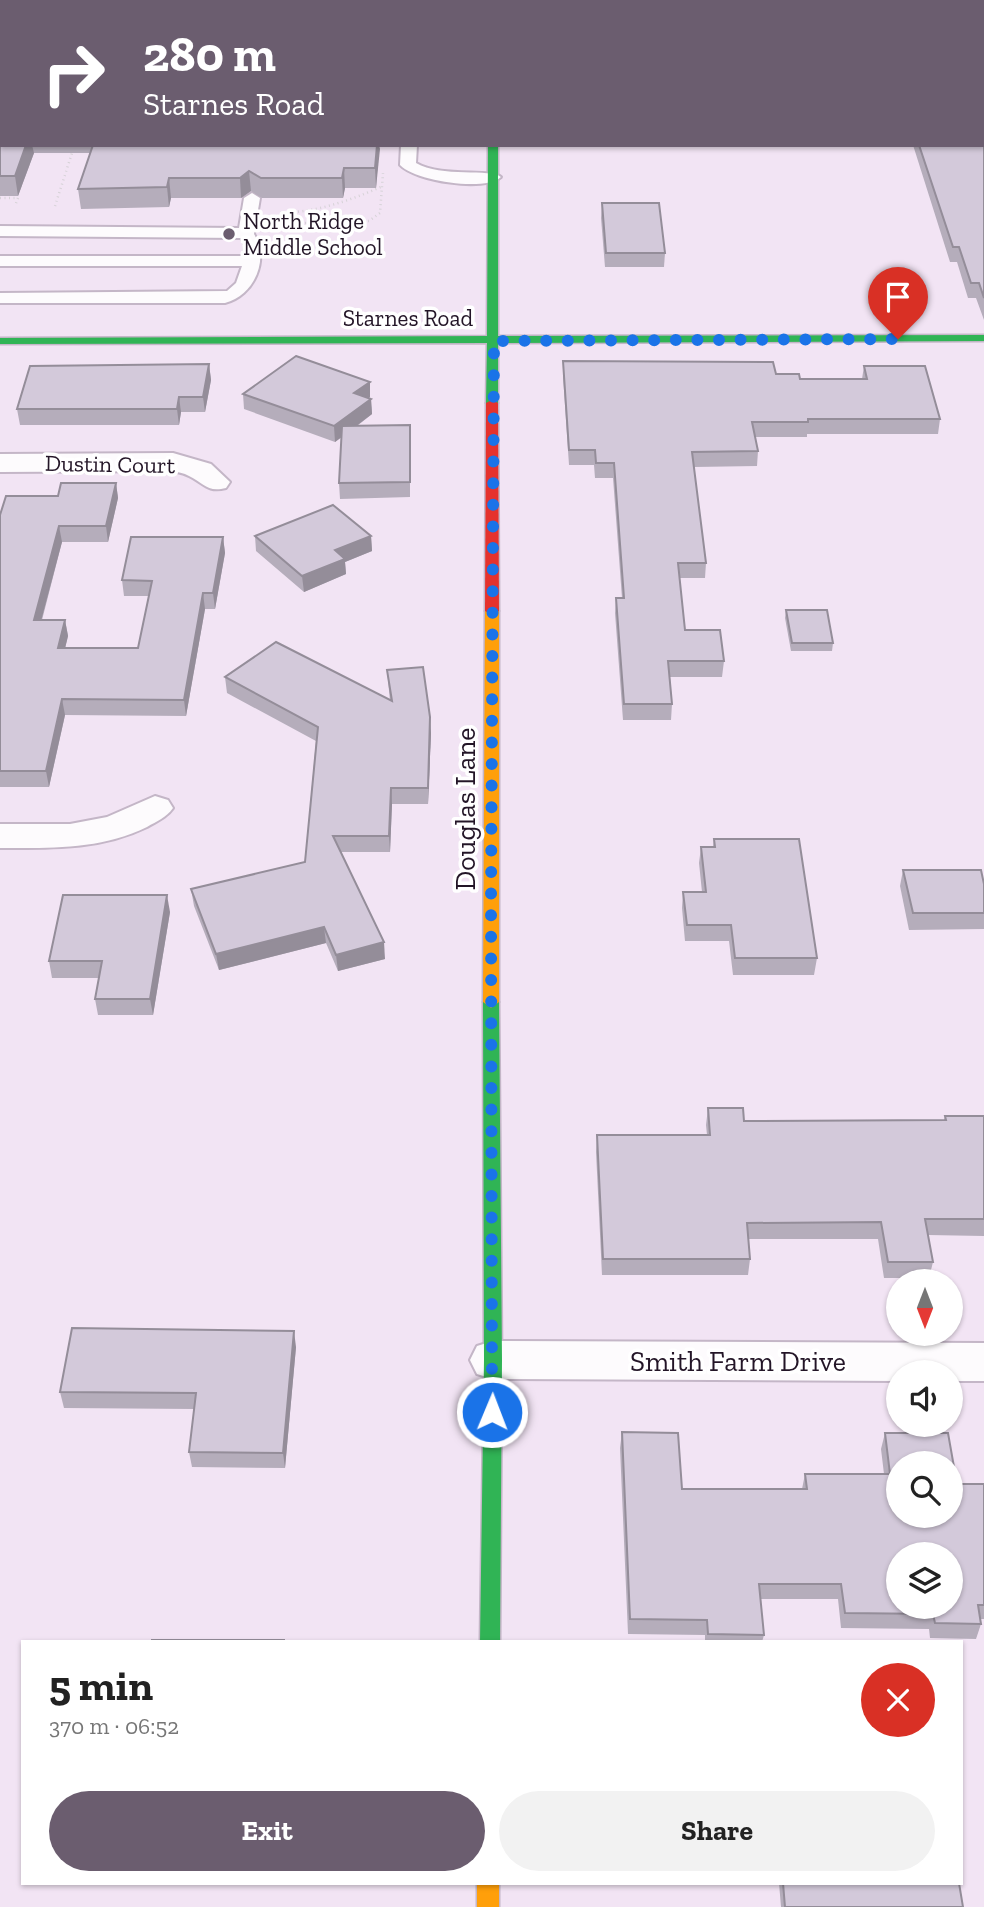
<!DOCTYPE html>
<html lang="en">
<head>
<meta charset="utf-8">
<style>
	:root { --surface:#fff; --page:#f2f2f2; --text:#222; --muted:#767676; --accent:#6b5d6f }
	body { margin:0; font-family:"Zilla Slab",serif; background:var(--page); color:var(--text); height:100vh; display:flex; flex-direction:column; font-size:26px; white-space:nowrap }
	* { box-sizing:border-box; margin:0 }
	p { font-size:23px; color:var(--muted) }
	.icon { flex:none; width:38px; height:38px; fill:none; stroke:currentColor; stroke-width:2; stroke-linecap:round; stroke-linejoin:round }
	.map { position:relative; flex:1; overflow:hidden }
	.side { position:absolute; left:21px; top:1640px; width:942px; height:245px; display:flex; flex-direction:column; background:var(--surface); border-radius:0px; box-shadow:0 2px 5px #0004 }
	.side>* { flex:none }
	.banner { position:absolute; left:0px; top:0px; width:985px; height:147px; box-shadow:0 2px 5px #0004; background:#6b5d6f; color:#fff; overflow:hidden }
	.needle { width:46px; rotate:180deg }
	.tools { position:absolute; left:886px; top:1269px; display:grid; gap:14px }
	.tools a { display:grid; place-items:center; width:77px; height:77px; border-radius:50%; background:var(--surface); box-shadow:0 2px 5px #0004; font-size:35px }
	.pin { position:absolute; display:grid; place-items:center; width:60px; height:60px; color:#fff; margin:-72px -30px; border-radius:50% 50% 50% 0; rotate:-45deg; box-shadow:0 0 7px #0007 }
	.pin .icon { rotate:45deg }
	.me { position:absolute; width:77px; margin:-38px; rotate:1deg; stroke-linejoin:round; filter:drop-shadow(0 0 5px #0008) }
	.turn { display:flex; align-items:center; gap:24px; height:147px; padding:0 28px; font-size:32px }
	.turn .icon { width:91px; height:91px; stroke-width:2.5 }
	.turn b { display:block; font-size:49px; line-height:60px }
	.round { display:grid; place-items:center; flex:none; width:74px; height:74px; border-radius:37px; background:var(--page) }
	.headline { display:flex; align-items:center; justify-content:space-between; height:119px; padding:0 28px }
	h1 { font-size:42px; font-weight:700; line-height:52px }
	.primary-button { display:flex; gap:14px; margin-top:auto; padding:14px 28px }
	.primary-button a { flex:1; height:80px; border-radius:42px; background:var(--accent); color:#fff; font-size:28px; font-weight:700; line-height:80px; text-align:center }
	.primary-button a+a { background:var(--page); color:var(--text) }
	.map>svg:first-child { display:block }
</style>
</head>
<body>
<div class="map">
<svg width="984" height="1907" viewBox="0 0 984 1907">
	<rect width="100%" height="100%" fill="#f2e4f4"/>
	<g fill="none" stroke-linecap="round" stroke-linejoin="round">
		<defs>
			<g id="lane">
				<polygon points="33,0 50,0 31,2"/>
				<polygon points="60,0 76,0 78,2 62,2"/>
				<polygon points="0,10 2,10 0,19"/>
				<path d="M401,145H417L416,163C441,178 491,168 501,177C485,192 415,181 400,165Z"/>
				<path d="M252,193L260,198L254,234C270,259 254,296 225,303H0V293L227,291L236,283L242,266H0V256H243L245,245L241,238L0,236V226L239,228L244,198Z"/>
			</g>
			<g id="street">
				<path d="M173,453L211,464L230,482L226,488C207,493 204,483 189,476C184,473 177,472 172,471L0,472V454Z"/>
				<path d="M155,796L168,800L173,808C166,818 157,821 147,827C100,850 51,848 0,848V824H70L107,817Z"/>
				<polygon points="493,1341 984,1343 984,1381 950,1381 950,1372 898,1372 898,1381 493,1379 477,1374 470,1360 477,1346"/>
			</g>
			<g id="fast">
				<rect x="490" y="0" width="8" height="2"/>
				<polygon points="488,145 498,145 498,336 984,335 984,341 498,343 498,403 492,406 486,403 487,343 0,344 0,338 487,336"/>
				<polygon points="491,996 499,1002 502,1360 500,1642 480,1642 484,1360 483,1002"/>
			</g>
			<g id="slow">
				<polygon points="492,607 499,611 499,1002 491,1008 483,1002 485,611"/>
				<rect x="477" y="1883" width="22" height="24"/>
			</g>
			<polygon id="jam" points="492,400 498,403 499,611 492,615 485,611 486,403"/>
		</defs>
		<use href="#lane" stroke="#c4b6c7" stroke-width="4"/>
		<use href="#street" stroke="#c4b6c7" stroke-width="4"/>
		<use href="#fast" stroke="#c4b6c7" stroke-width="3"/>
		<use href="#slow" stroke="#c4b6c7" stroke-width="3"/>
		<use href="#jam" stroke="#c4b6c7" stroke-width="3"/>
		<g stroke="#d6d2d7" stroke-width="2.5" stroke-dasharray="1 3.5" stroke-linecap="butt">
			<polyline points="0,198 18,198 15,206"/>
			<polyline points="55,206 72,153"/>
			<path d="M280,213C317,212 349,201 383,186"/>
			<polyline points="278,224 369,221 380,213 383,173"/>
		</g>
		<use href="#lane" fill="#fdfbfd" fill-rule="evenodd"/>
		<use href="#street" fill="#fdfbfd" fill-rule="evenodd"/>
		<use href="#fast" fill="#30b455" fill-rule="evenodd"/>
		<use href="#slow" fill="#ff9f0a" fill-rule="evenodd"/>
		<use href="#jam" fill="#e5322d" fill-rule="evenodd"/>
	</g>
	<g fill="#b5adbb">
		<polygon points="0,27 2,145 379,145 376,188 345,188 343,198 262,198 251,191 241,198 171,198 169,207 81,209 78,189 90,153 34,153 18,196 0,196"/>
		<polygon points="984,114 984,320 976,298 968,298 957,262 950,262 913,145 984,145"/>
		<polygon points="602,203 665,253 664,267 605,267 601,218"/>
		<polygon points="563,361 776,374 800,379 862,379 864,366 940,419 938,434 807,434 807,437 755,437 758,451 757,466 694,467 706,563 705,578 679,578 685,630 724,661 722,677 670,677 672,704 671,720 623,720 615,613 616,598 622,598 613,478 595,478 594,465 569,465 563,376"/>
		<polygon points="209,364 211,380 205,412 181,412 179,425 20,425 17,409"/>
		<polygon points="243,394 370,397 369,398 371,399 372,414 357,426 410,425 410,497 340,499 339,483 342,437 335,442 244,409"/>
		<polygon points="116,483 118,498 108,542 62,542 42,620 65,620 68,636 65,648 138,648 149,596 124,596 122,580 223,537 225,553 215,609 205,609 186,716 65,715 49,787 0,787 0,515 58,496"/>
		<polygon points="255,536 371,536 372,551 345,562 346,574 304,592 256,551"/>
		<polygon points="786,610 833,643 832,651 791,651 785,618"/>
		<polygon points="387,670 431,733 428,804 392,804 390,852 341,852 385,959 338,971 326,943 219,970 194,906 191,889 305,862 316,741 227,693 225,677 390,701"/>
		<polygon points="714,839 817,958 814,975 733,975 729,941 685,941 682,908 683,892 702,892 699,863 701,847 713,847"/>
		<polygon points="903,870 984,884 984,929 909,930 900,886"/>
		<polygon points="170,912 153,1015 98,1015 95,999 99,978 52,978 49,961"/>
		<polygon points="708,1108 744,1121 944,1120 945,1116 984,1116 984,1236 928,1235 933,1262 929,1278 884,1278 878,1239 748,1239 750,1259 748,1275 602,1275 596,1152 597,1135 707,1135 706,1125"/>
		<polygon points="296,1347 285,1468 192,1467 189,1452 194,1409 64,1408 60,1392"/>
		<polygon points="622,1432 682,1489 802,1489 805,1474 884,1474 881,1449 885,1433 957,1484 984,1484 984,1619 980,1619 981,1624 976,1639 930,1638 929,1629 841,1628 838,1599 760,1599 764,1635 762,1642 705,1642 705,1635 628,1634 620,1448"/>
		<polygon points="779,1883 959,1883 963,1907 781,1907"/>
	</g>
	<g fill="#948d99">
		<polygon points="26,145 32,145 34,153 18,196 15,176"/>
		<polygon points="377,145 379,145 380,149 376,188 375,168"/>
		<polygon points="344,168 345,188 343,198 342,178"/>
		<polygon points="249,171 251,191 241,198 240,178"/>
		<polygon points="169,178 171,198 169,207 167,187"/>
		<polygon points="209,364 211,380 205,412 203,397"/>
		<polygon points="370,382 370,397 355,408 354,393"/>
		<polygon points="179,397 181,412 179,425 177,409"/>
		<polygon points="371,399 372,414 335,442 334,426"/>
		<polygon points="116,483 118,498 108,542 106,526"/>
		<polygon points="59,526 62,542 37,636 34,620"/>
		<polygon points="371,536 372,551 345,562 346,574 304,592 302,576 335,550"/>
		<polygon points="223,537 225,553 215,609 213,593"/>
		<polygon points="203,593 205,609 186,716 184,700"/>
		<polygon points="65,620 68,636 61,665 58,648"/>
		<polygon points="62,699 65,715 49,787 46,771"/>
		<polygon points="430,717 431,733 428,804 428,788"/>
		<polygon points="391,788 392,804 390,852 389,836"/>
		<polygon points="167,895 170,912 153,1015 150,999"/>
		<polygon points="324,927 326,943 219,970 216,954"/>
		<polygon points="384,942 385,959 338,971 336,955"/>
		<polygon points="294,1331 296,1347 285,1468 283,1453"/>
	</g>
	<g fill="#d3c9da" stroke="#948d99" stroke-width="2" fill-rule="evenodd">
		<rect x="156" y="0" width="185" height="2"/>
		<rect x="584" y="0" width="50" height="2"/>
		<rect x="757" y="0" width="55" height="2"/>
		<rect x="872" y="0" width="73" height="2"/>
		<polygon points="0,27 2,27 2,145 26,145 15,176 0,176"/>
		<polygon points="984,112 984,298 979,283 971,283 959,247 953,247 919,145 984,145"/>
		<polygon points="93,145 377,145 375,168 344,168 342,178 261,178 249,171 240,178 169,178 167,187 78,189"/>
		<polygon points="602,203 659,203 665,253 606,253"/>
		<polygon points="296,356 370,382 354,393 371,399 334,426 243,394"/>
		<polygon points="563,361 773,362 776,374 799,374 800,379 867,379 864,366 925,366 940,419 808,419 808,422 752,422 758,451 692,452 706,563 678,563 685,630 720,630 724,661 668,661 672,704 624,704 616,598 624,598 614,463 596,463 595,450 569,450"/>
		<polygon points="209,364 203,397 179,397 177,409 17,409 30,366"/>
		<polygon points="410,425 410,482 339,483 342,426"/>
		<polygon points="61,483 116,483 106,526 59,526 34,620 65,620 58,648 138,648 152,581 122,580 131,537 223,537 213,593 203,593 184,700 62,699 46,771 0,771 0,515 6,496 58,496"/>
		<polygon points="333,505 371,536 335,550 345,559 302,576 255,536"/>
		<polygon points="786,610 827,610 833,643 792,643"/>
		<polygon points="276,642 392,701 387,670 423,667 430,717 428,788 391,788 389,836 333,836 384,942 336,955 324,927 216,954 191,889 305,862 318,727 225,677"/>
		<polygon points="714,839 799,839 817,958 735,958 731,925 687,925 683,892 706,892 701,847 715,847"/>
		<polygon points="903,870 981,870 984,884 984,913 913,913"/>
		<polygon points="63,895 167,895 150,999 95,999 102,961 49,961"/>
		<polygon points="708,1108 743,1108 744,1121 946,1120 945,1116 984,1116 984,1219 925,1219 933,1262 888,1262 881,1222 747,1223 750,1259 603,1259 597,1135 710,1135"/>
		<polygon points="72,1328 294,1331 283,1453 189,1452 196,1393 60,1392"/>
		<path d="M622,1432L678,1433L682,1489H807L805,1474H890L885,1433H948L957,1484H984V1605H978L981,1624L935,1623L933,1614L845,1613L841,1584H759L764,1635L708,1634L707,1620L630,1619ZM898,1463H950V1516H898ZM898,1554H950V1606H898Z"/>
		<rect x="152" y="1640" width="132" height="2"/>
		<polygon points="783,1883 959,1883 963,1907 785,1907"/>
	</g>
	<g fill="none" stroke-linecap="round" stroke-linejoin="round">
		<polyline stroke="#1a73e8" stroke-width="12" stroke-dasharray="0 21.6" points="492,1412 491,903 494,341 898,339"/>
	</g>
	<circle fill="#6b5d6f" stroke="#fff" stroke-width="2.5" cx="229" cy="234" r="7"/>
	<g text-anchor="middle" stroke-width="7" stroke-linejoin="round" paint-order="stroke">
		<g font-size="23" fill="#231527" stroke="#fff" text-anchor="start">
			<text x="243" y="229">North Ridge<tspan x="243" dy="26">Middle School</tspan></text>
		</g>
		<g font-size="23" fill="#231527" stroke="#fff">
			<text x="408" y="326">Starnes Road</text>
			<text transform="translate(110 464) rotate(1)" y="8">Dustin Court</text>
		</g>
		<g font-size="28" fill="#231527" stroke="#fff">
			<text transform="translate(465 809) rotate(-90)" y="10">Douglas Lane</text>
			<text x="738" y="1371">Smith Farm Drive</text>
		</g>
	</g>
</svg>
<div class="tools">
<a><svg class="needle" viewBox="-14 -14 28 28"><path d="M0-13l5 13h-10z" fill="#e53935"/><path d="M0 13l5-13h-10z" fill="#767676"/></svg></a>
<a><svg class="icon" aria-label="sound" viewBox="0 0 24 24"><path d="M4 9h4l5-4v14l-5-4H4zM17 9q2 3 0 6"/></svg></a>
<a><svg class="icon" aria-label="search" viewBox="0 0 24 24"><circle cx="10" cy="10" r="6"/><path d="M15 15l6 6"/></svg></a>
<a><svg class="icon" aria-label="layers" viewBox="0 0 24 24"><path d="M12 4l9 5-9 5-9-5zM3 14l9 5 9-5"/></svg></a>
</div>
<div class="pin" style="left:898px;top:339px;background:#d93025"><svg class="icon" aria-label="arrive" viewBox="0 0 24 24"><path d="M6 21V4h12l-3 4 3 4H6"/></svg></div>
<svg class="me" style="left:492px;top:1412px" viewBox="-20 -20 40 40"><circle r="17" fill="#1a73e8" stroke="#fff" stroke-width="3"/><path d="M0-11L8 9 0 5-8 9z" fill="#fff"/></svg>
<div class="banner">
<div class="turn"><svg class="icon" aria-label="right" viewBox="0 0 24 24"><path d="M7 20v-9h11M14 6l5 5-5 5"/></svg><div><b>280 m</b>Starnes Road</div></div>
</div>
<section class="side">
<div class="headline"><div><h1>5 min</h1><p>370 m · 06:52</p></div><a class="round" style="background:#d93025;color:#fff"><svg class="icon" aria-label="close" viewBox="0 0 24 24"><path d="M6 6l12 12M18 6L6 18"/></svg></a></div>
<div class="primary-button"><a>Exit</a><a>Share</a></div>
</section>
</div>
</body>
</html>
